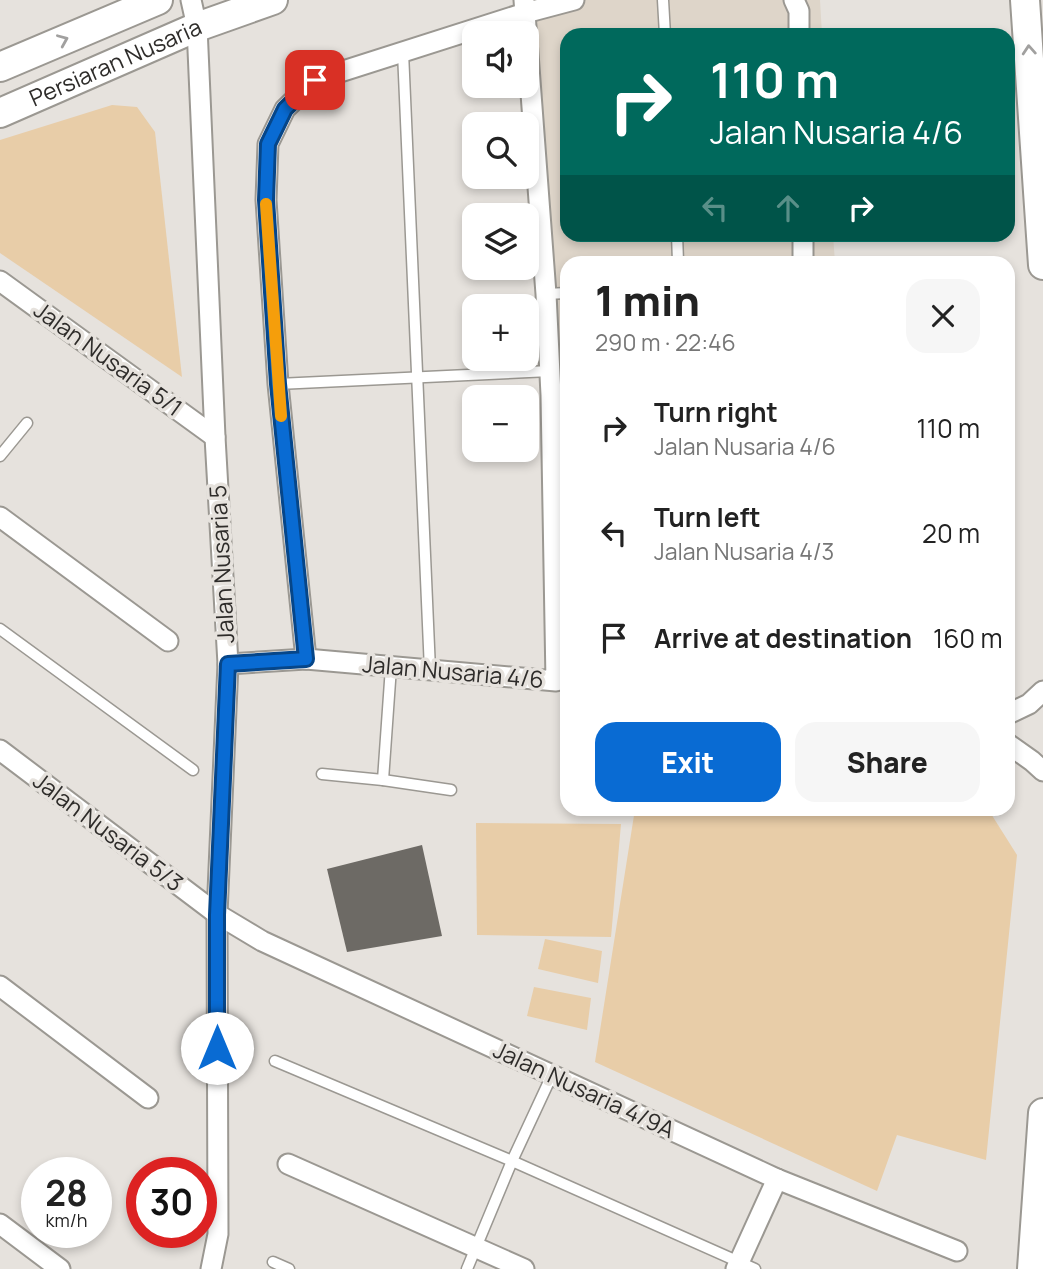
<!DOCTYPE html>
<html lang="en">
<head>
<meta charset="utf-8">
<style>
	:root { --surface:#fff; --page:#f6f6f6; --text:#222; --muted:#767676; --accent:#096bd3 }
	body { margin:0; font-family:Manrope,sans-serif; background:var(--page); color:var(--text); height:100vh; display:flex; flex-direction:column; font-size:26px; white-space:nowrap }
	* { box-sizing:border-box; margin:0 }
	p { font-size:23px; color:var(--muted) }
	.icon { flex:none; width:38px; height:38px; fill:none; stroke:currentColor; stroke-width:2; stroke-linecap:round; stroke-linejoin:round }
	.map { position:relative; flex:1; overflow:hidden }
	.side { position:absolute; left:560px; top:256px; width:455px; height:560px; display:flex; flex-direction:column; background:var(--surface); border-radius:21px; box-shadow:0 4px 10px #0003 }
	.side>* { flex:none }
	.top-card { position:absolute; left:560px; top:28px; width:455px; height:214px; border-radius:21px; box-shadow:0 4px 10px #0003; background:#00695c; color:#fff; overflow:hidden }
	.fabs { position:absolute; left:462px; top:21px; display:grid; gap:14px }
	.fabs a { display:grid; place-items:center; width:77px; height:77px; border-radius:14px; background:var(--surface); box-shadow:0 4px 10px #0003; font-size:35px }
	.speed { position:absolute; left:21px; top:1157px; display:flex; gap:14px; font-size:35px; font-weight:700; text-align:center }
	.speed>* { display:grid; place-content:center; width:91px; height:91px; border-radius:50%; background:var(--surface); box-shadow:0 4px 10px #0003; line-height:1 }
	.speed small { font-size:18px; font-weight:400 }
	.speed .limit { border:10px solid #d22; background:#fff; color:#111 }
	.pin { position:absolute; display:grid; place-items:center; width:60px; height:60px; color:#fff; margin:-30px; border-radius:14px; box-shadow:0 4px 10px #0006 }
	.me { position:absolute; width:77px; margin:-38px; rotate:0deg; stroke-linejoin:round; filter:drop-shadow(0 0 5px #0008) }
	.turn { display:flex; align-items:center; gap:24px; height:147px; padding:0 35px; font-size:32px }
	.turn .icon { width:91px; height:91px; stroke-width:2.5 }
	.turn b { display:block; font-size:49px; line-height:60px }
	.lanes { display:flex; align-items:center; height:66px; padding:0 35px; background:#0003; justify-content:center; gap:35px; direction:ltr }
	.lanes .off { opacity:.35 }
	.round { display:grid; place-items:center; flex:none; width:74px; height:74px; border-radius:21px; background:var(--page) }
	.head { display:flex; align-items:center; justify-content:space-between; height:119px; padding:0 35px }
	h1 { font-size:42px; font-weight:800; line-height:52px }
	.button { display:flex; gap:14px; margin-top:auto; padding:14px 35px }
	.button a { flex:1; height:80px; border-radius:21px; background:var(--accent); color:#fff; font-size:28px; font-weight:800; line-height:80px; text-align:center }
	.button a+a { background:var(--page); color:var(--text) }
	ul { padding:0; list-style:none }
	li { display:flex; align-items:center; gap:21px; height:105px; padding:0 35px }
	li div { flex:1 }
	li b { display:block; font-size:26px }
	li em { font-style:normal }
	.map>svg:first-child { display:block }
</style>
</head>
<body>
<div class="map">
<svg width="1043" height="1269" viewBox="0 0 1043 1269">
	<rect width="100%" height="100%" fill="#e6e2dd"/>
	<polygon fill="#ded5c9" points="536,0 820,0 822,35 567,35 567,234 833,235 835,262 567,262 567,587 550,371"/>
	<g fill="#e8cda8">
		<polygon points="112,105 137,107 155,132 182,377 0,253 0,140"/>
		<polygon points="635,809 988,809 1017,855 986,1160 897,1135 877,1191 595,1062"/>
		<polygon points="476,823 621,824 611,937 477,935"/>
		<polygon points="545,939 602,951 598,983 538,969"/>
		<polygon points="534,987 591,998 587,1030 527,1016"/>
	</g>
	<polygon fill="#6d6a65" points="422,845 442,936 347,952 327,869"/>
	<g fill="none" stroke-linecap="round" stroke-linejoin="round">
		<defs>
			<g id="lane">
				<polyline points="663,0 665,35"/>
				<polyline points="403,52 430,670"/>
				<polyline points="677,234 678,262"/>
				<polyline points="546,294 567,293"/>
				<polyline points="278,384 550,371"/>
				<polyline points="551,395 567,395"/>
				<polyline points="0,456 27,423"/>
				<polyline points="0,629 193,770"/>
				<polyline points="322,774 383,780 451,790"/>
				<polyline points="383,780 391,667"/>
				<polyline points="275,1061 512,1161 755,1269"/>
				<polyline points="273,1262 289,1269"/>
				<polyline points="467,1269 512,1161 552,1075"/>
			</g>
			<g id="street">
				<polyline points="191,0 197,27 215,437 228,664 217,914 218,1234 211,1269"/>
				<polyline points="794,0 799,11 799,35"/>
				<polyline points="803,234 803,262"/>
				<polyline points="0,281 215,437"/>
				<polyline points="0,517 168,641"/>
				<polyline points="306,659 278,384 266,200 268,144 285,109 315,80 525,13 574,0"/>
				<polyline points="228,664 306,659 556,681 551,395 546,294 524,0"/>
				<polyline points="1008,714 1029,704 1043,691"/>
				<polyline points="1008,744 1032,761 1043,771"/>
				<polyline points="0,750 217,914 262,941 777,1179 957,1251"/>
				<polyline points="0,986 148,1098"/>
				<polyline points="288,1164 524,1269"/>
				<polyline points="0,1224 60,1269"/>
				<polyline points="736,1269 777,1179"/>
			</g>
			<g id="secondary">
				<polyline points="1025,0 1043,265"/>
				<polyline points="0,67 158,0"/>
				<path id="s1" d="M0,113L197,27L273,0"/>
				<polyline points="1032,1269 1043,1113"/>
			</g>
		</defs>
		<use href="#lane" stroke="#9b9892" stroke-width="13"/>
		<use href="#street" stroke="#9b9892" stroke-width="23"/>
		<use href="#secondary" stroke="#9b9892" stroke-width="32"/>
		<use href="#lane" stroke="#fff" stroke-width="10"/>
		<use href="#street" stroke="#fff" stroke-width="19"/>
		<use href="#secondary" stroke="#fff" stroke-width="28"/>
	</g>
	<defs><path id="oneway-chevron" d="M-2-3.5L2.5 0L-2 3.5" fill="none" stroke-width="1.6" stroke-linecap="round" stroke-linejoin="round" transform="scale(1.75)"/></defs>
	<g stroke="#a1a09f">
		<use href="#oneway-chevron" transform="translate(63 40) rotate(-23)"/>
		<use href="#oneway-chevron" transform="translate(1029 50) rotate(-94)"/>
	</g>
	<g fill="none" stroke-linecap="round" stroke-linejoin="round">
		<defs>
			<polyline id="route" points="217,1048 217,915 228,664 306,659 278,384 266,200 268,144 285,109 315,80"/>
		</defs>
		<use href="#route" stroke="#064689" stroke-width="18"/>
		<use href="#route" stroke="#096bd3" stroke-width="12"/>
		<polyline stroke="#f59e0b" stroke-width="12" points="266,204 281,416"/>
	</g>
	<g text-anchor="middle" stroke-width="7" stroke-linejoin="round" paint-order="stroke">
		<g font-size="23" fill="#2e2c2a" stroke="#e6e2dd">
			<text dy="8" stroke="none"><textPath href="#s1" startOffset="126">Persiaran Nusaria</textPath></text>
			<text transform="translate(108 359) rotate(36)" y="8">Jalan Nusaria 5/1</text>
			<text transform="translate(222 564) rotate(-93)" y="8">Jalan Nusaria 5</text>
			<text transform="translate(453 672) rotate(5)" y="8">Jalan Nusaria 4/6</text>
			<text transform="translate(108 832) rotate(37)" y="8">Jalan Nusaria 5/3</text>
			<text transform="translate(584 1090) rotate(25)" y="8">Jalan Nusaria 4/9A</text>
		</g>
	</g>
</svg>
<div class="fabs">
<a><svg class="icon" aria-label="sound" viewBox="0 0 24 24"><path d="M4 9h4l5-4v14l-5-4H4zM17 9q2 3 0 6"/></svg></a>
<a><svg class="icon" aria-label="search" viewBox="0 0 24 24"><circle cx="10" cy="10" r="6"/><path d="M15 15l6 6"/></svg></a>
<a><svg class="icon" aria-label="layers" viewBox="0 0 24 24"><path d="M12 4l9 5-9 5-9-5zM3 14l9 5 9-5"/></svg></a>
<a>+</a>
<a>−</a>
</div>
<div class="speed"><div>28<small>km/h</small></div><div class="limit">30</div></div>
<div class="pin" style="left:315px;top:80px;background:#d93025"><svg class="icon" aria-label="arrive" viewBox="0 0 24 24"><path d="M6 21V4h12l-3 4 3 4H6"/></svg></div>
<svg class="me" style="left:217px;top:1048px" viewBox="-20 -20 40 40"><circle r="19" fill="#fff"/><path d="M0-13L10 11 0 6-10 11z" fill="#096bd3"/></svg>
<div class="top-card">
<div class="turn"><svg class="icon" aria-label="right" viewBox="0 0 24 24"><path d="M7 20v-9h11M14 6l5 5-5 5"/></svg><div><b>110 m</b>Jalan Nusaria 4/6</div></div>
<div class="lanes"><svg class="icon off" aria-label="left" viewBox="0 0 24 24"><path d="M17 20v-9H6M10 6l-5 5 5 5"/></svg><svg class="icon off" aria-label="ahead" viewBox="0 0 24 24"><path d="M12 20V5M6 11l6-6 6 6"/></svg><svg class="icon" aria-label="right" viewBox="0 0 24 24"><path d="M7 20v-9h11M14 6l5 5-5 5"/></svg></div>
</div>
<section class="side">
<div class="head"><div><h1>1 min</h1><p>290 m · 22:46</p></div><a class="round"><svg class="icon" aria-label="close" viewBox="0 0 24 24"><path d="M6 6l12 12M18 6L6 18"/></svg></a></div>
<ul>
<li><svg class="icon" aria-label="right" viewBox="0 0 24 24"><path d="M7 20v-9h11M14 6l5 5-5 5"/></svg><div><b>Turn right</b><p>Jalan Nusaria 4/6</p></div><em>110 m</em></li>
<li><svg class="icon" aria-label="left" viewBox="0 0 24 24"><path d="M17 20v-9H6M10 6l-5 5 5 5"/></svg><div><b>Turn left</b><p>Jalan Nusaria 4/3</p></div><em>20 m</em></li>
<li><svg class="icon" aria-label="arrive" viewBox="0 0 24 24"><path d="M6 21V4h12l-3 4 3 4H6"/></svg><div><b>Arrive at destination</b></div><em>160 m</em></li>
</ul>
<div class="button"><a>Exit</a><a>Share</a></div>
</section>
</div>
</body>
</html>
